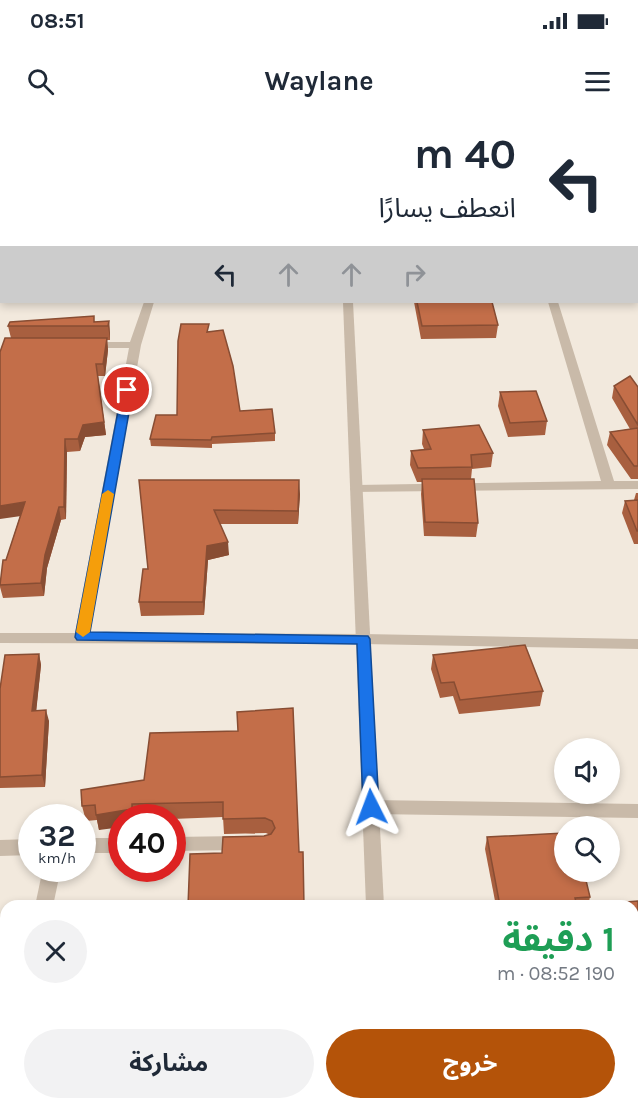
<!DOCTYPE html>
<html lang="ar">
<head>
<meta charset="utf-8">
<style>
	:root { --surface:#fff; --page:#f2f2f3; --text:#1f2937; --muted:#747a83; --accent:#b45309 }
	body { margin:0; font-family:Karla,"Noto Sans Arabic",sans-serif; background:var(--page); color:var(--text); direction:rtl; height:100vh; display:flex; flex-direction:column; font-size:22px; white-space:nowrap }
	* { box-sizing:border-box; margin:0 }
	p { font-size:20px; color:var(--muted) }
	.icon { flex:none; width:33px; height:33px; fill:none; stroke:currentColor; stroke-width:2; stroke-linecap:round; stroke-linejoin:round }
	.map { position:relative; flex:1; overflow:hidden; direction:ltr }
	.drawer { position:absolute; left:0px; top:780px; width:639px; height:210px; display:flex; flex-direction:column; background:var(--surface); border-radius:18px 18px 0 0; box-shadow:0 3px 9px #0003; direction:rtl }
	.drawer>* { flex:none }
	.guide { position:absolute; left:0px; top:0px; width:639px; height:183px; box-shadow:0 3px 9px #0003; direction:rtl; background:#fff; color:var(--text); overflow:hidden }
	.tools { position:absolute; left:554px; top:618px; display:grid; gap:12px }
	.tools a { display:grid; place-items:center; width:66px; height:66px; border-radius:50%; background:var(--surface); box-shadow:0 3px 9px #0003; font-size:30px }
	.speed { position:absolute; left:18px; top:684px; display:flex; gap:12px; font-size:30px; font-weight:700; text-align:center }
	.speed>* { display:grid; place-content:center; width:78px; height:78px; border-radius:50%; background:var(--surface); box-shadow:0 3px 9px #0003; line-height:1 }
	.speed small { font-size:15px; font-weight:400 }
	.speed .limit { border:9px solid #d22; background:#fff; color:#111 }
	.pin { position:absolute; display:grid; place-items:center; width:51px; height:51px; color:#fff; margin:-26px; border:3px solid #fff; border-radius:50%; box-shadow:0 2px 6px #0007 }
	.me { position:absolute; width:66px; margin:-33px; rotate:357deg; stroke-linejoin:round; filter:drop-shadow(0 0 4px #0008) }
	.turn { display:flex; align-items:center; gap:21px; height:126px; padding:0 24px; font-size:27px }
	.turn .icon { width:78px; height:78px; stroke-width:2.5 }
	.turn b { display:block; font-size:42px; line-height:51px }
	.lanes { display:flex; align-items:center; height:57px; padding:0 24px; background:#0003; justify-content:center; gap:30px; direction:ltr }
	.lanes .off { opacity:.35 }
	.round { display:grid; place-items:center; flex:none; width:63px; height:63px; border-radius:32px; background:var(--page) }
	.summary { display:flex; align-items:center; justify-content:space-between; height:102px; padding:0 24px }
	h1 { font-size:36px; font-weight:700; line-height:45px; color:#1e9e55 }
	.primary-button { display:flex; gap:12px; margin-top:auto; padding:12px 24px }
	.primary-button a { flex:1; height:69px; border-radius:36px; background:var(--accent); color:#fff; font-size:24px; font-weight:700; line-height:69px; text-align:center }
	.primary-button a+a { background:var(--page); color:var(--text) }
	.status { display:flex; justify-content:space-between; align-items:center; height:42px; padding:0 30px; background:var(--surface); direction:ltr }
	.status svg { height:16px; fill:currentColor }
	header { display:flex; justify-content:space-between; align-items:center; height:78px; padding:0 24px; background:var(--surface); font-size:27px; font-weight:700 }
	.map>svg:first-child { display:block }
</style>
</head>
<body>
<div class="status"><b>08:51</b><svg viewBox="0 0 49 12"><path d="M0 12V9h3v3zM5 12V6h3v6zM10 12V3h3v9zM15 12V0h3v12zM26 1h20v11H26zM47 4h2v5h-2z"/></svg></div>
<header><svg class="icon" aria-label="menu" viewBox="0 0 24 24"><path d="M4 6h16M4 12h16M4 18h16"/></svg>Waylane<svg class="icon" aria-label="search" viewBox="0 0 24 24"><circle cx="10" cy="10" r="6"/><path d="M15 15l6 6"/></svg></header>
<div class="map">
<svg width="638" height="990" viewBox="0 0 638 990">
	<rect width="100%" height="100%" fill="#f2e9dd"/>
	<g fill="none" stroke-linecap="round" stroke-linejoin="round">
		<g fill="#c9baa9" fill-rule="evenodd">
			<polygon points="49,0 57,0 48,2"/>
			<polygon points="500,0 508,0 509,2 500,2"/>
			<rect x="0" y="86" width="2" height="6"/>
			<rect x="0" y="172" width="2" height="6"/>
			<polygon points="144,182 154,182 141,225 90,513 363,514 638,519 638,529 363,524 0,523 0,513 75,513 129,228 87,228 81,225 87,222 130,222"/>
			<polygon points="548,182 558,182 614,361 638,361 638,369 352,372 350,369 352,366 357,365 601,361"/>
			<polygon points="371,680 638,684 638,698 371,694 365,692 362,687 365,682"/>
			<polygon points="241,716 247,718 250,723 247,728 241,730 172,731 172,717"/>
			<rect x="82" y="718" width="40" height="15"/>
			<polygon points="32,719 32,735 0,736 0,720"/>
			<polygon points="43,748 61,748 53,786 35,786"/>
			<polygon points="6,911 6,953 0,955 0,914"/>
		</g>
		<g fill="#c9baa9" fill-rule="evenodd">
			<rect x="336" y="0" width="8" height="2"/>
			<polygon points="343,182 353,182 384,786 366,786"/>
			<rect x="373" y="984" width="22" height="6"/>
		</g>
	</g>
	<g fill="#a85f3f">
		<polygon points="414,182 492,182 498,205 496,218 421,219"/>
		<polygon points="109,201 110,214 110,220 107,220 108,230 105,256 98,256 106,315 85,317 80,331 67,332 66,399 61,400 47,448 44,476 3,478 0,467 0,462 6,440 20,396 11,218 8,206"/>
		<polygon points="209,212 240,291 275,313 275,321 212,324 212,328 151,326 150,319 177,295"/>
		<polygon points="614,266 638,267 638,359 631,359 607,325 610,312 630,309 612,278"/>
		<polygon points="500,272 547,301 545,315 508,317 498,286"/>
		<polygon points="423,310 493,333 491,347 472,349 471,359 478,403 476,417 424,416 421,374 422,362 417,362 410,345 411,331 424,329 422,324"/>
		<polygon points="139,360 300,374 298,404 220,404 229,435 208,440 204,495 141,496 139,482 148,449"/>
		<polygon points="636,373 638,373 638,424 634,424 622,393 625,381 634,380"/>
		<polygon points="39,534 41,545 36,591 49,601 45,667 0,668 0,569"/>
		<polygon points="433,535 543,571 540,586 459,594 453,576 440,578 431,549"/>
		<polygon points="238,611 299,732 222,733 270,715 266,713 224,714 223,697 172,699 172,698 122,698 99,710 97,700 86,701 82,686 144,660"/>
		<polygon points="487,717 590,777 588,786 496,786 485,729"/>
		<polygon points="638,781 638,858 633,838 633,786 625,786 627,782"/>
		<polygon points="633,871 638,871 638,915 636,915 636,924 638,926 638,957 633,958"/>
		<polygon points="178,984 220,984 220,990 179,988"/>
		<polygon points="550,984 626,984 628,990 551,990"/>
	</g>
	<g fill="#884d33">
		<polygon points="109,201 110,214 110,220 108,206"/>
		<polygon points="107,218 108,230 105,256 103,244"/>
		<polygon points="96,244 106,315 85,317 80,331 78,319 83,305"/>
		<polygon points="65,319 67,332 66,399 64,387"/>
		<polygon points="299,360 300,374 298,404 298,391"/>
		<polygon points="25,382 28,395 0,399 0,386"/>
		<polygon points="59,387 61,400 47,448 44,476 41,463 45,435"/>
		<polygon points="228,422 229,435 208,440 204,495 203,482 207,426"/>
		<polygon points="39,534 41,545 35,603 32,591"/>
		<polygon points="46,590 49,601 45,667 42,655"/>
		<polygon points="132,684 134,698 122,698 122,707 99,710 96,695"/>
		<polygon points="217,984 220,984 220,990 216,990"/>
	</g>
	<g fill="#c36e49" stroke="#884d33" stroke-width="1.5">
		<rect x="192" y="0" width="90" height="2"/>
		<polygon points="388,0 426,0 427,2 388,2"/>
		<polygon points="550,0 638,0 638,51 638,2 550,2"/>
		<polygon points="417,182 492,182 498,205 422,206"/>
		<polygon points="94,196 94,202 109,201 108,206 8,206 10,202"/>
		<polygon points="181,204 209,204 207,212 223,210 233,246 240,291 272,289 275,313 212,317 211,320 150,319 156,295 177,295 178,221"/>
		<polygon points="5,218 107,218 103,244 96,244 104,302 83,305 78,319 65,319 64,387 59,387 45,435 41,463 0,465 3,440 6,440 25,382 0,386 0,232"/>
		<polygon points="630,256 638,267 638,305 614,266"/>
		<polygon points="536,271 547,301 510,303 500,272"/>
		<polygon points="479,305 493,333 471,335 472,347 418,348 411,331 431,329 423,310"/>
		<polygon points="638,308 638,346 634,346 610,312"/>
		<polygon points="422,359 474,359 478,403 425,402"/>
		<polygon points="139,360 299,360 298,391 214,390 228,422 207,426 203,482 139,482 143,449 148,449"/>
		<polygon points="638,380 638,411 637,411 625,381"/>
		<polygon points="525,525 543,571 460,580 454,562 441,563 433,535"/>
		<polygon points="39,534 32,591 46,590 42,655 0,657 0,569 5,535"/>
		<polygon points="293,588 299,732 303,732 304,786 188,786 190,734 222,733 223,717 264,716 271,714 275,708 272,701 265,698 223,699 223,682 132,684 132,689 96,695 95,685 82,686 81,670 144,660 150,613 238,611 237,592"/>
		<polygon points="564,713 564,752 584,752 590,777 575,778 577,786 500,786 487,717"/>
		<polygon points="638,781 638,825 633,806 633,786 628,786 627,782"/>
		<polygon points="633,871 638,871 638,902 636,904 636,924 638,926 638,945 634,946 633,943"/>
		<polygon points="182,984 217,984 216,990 183,990"/>
		<polygon points="555,984 626,984 628,990 557,990"/>
	</g>
	<polygon fill="#1a73e8" stroke="#114b97" stroke-width="1.5" points="127,267 133,270 90,512 368,516 370,519 379,687 377,691 371,693 365,691 363,687 357,524 77,520 75,517 122,270"/>
	<polygon fill="#f59e0b" points="108,370 114,374 90,512 83,517 76,512 102,374"/>
</svg>
<div class="tools">
<a><svg class="icon" aria-label="sound" viewBox="0 0 24 24"><path d="M4 9h4l5-4v14l-5-4H4zM17 9q2 3 0 6"/></svg></a>
<a><svg class="icon" aria-label="search" viewBox="0 0 24 24"><circle cx="10" cy="10" r="6"/><path d="M15 15l6 6"/></svg></a>
</div>
<div class="speed"><div>32<small>km/h</small></div><div class="limit">40</div></div>
<div class="pin" style="left:127px;top:270px;background:#d93025"><svg class="icon" aria-label="arrive" viewBox="0 0 24 24"><path d="M6 21V4h12l-3 4 3 4H6"/></svg></div>
<svg class="me" style="left:371px;top:687px" viewBox="-20 -20 40 40"><path d="M0-17L14 15 0 8-14 15z" fill="#1a73e8" stroke="#fff" stroke-width="4"/></svg>
<div class="guide">
<div class="turn"><svg class="icon" aria-label="left" viewBox="0 0 24 24"><path d="M17 20v-9H6M10 6l-5 5 5 5"/></svg><div><b>40 m</b>انعطف يسارًا</div></div>
<div class="lanes"><svg class="icon" aria-label="left" viewBox="0 0 24 24"><path d="M17 20v-9H6M10 6l-5 5 5 5"/></svg><svg class="icon off" aria-label="ahead" viewBox="0 0 24 24"><path d="M12 20V5M6 11l6-6 6 6"/></svg><svg class="icon off" aria-label="ahead" viewBox="0 0 24 24"><path d="M12 20V5M6 11l6-6 6 6"/></svg><svg class="icon off" aria-label="right" viewBox="0 0 24 24"><path d="M7 20v-9h11M14 6l5 5-5 5"/></svg></div>
</div>
<section class="drawer">
<div class="summary"><div><h1>1 دقيقة</h1><p>190 m · 08:52</p></div><a class="round"><svg class="icon" aria-label="close" viewBox="0 0 24 24"><path d="M6 6l12 12M18 6L6 18"/></svg></a></div>
<div class="primary-button"><a>خروج</a><a>مشاركة</a></div>
</section>
</div>
</body>
</html>
